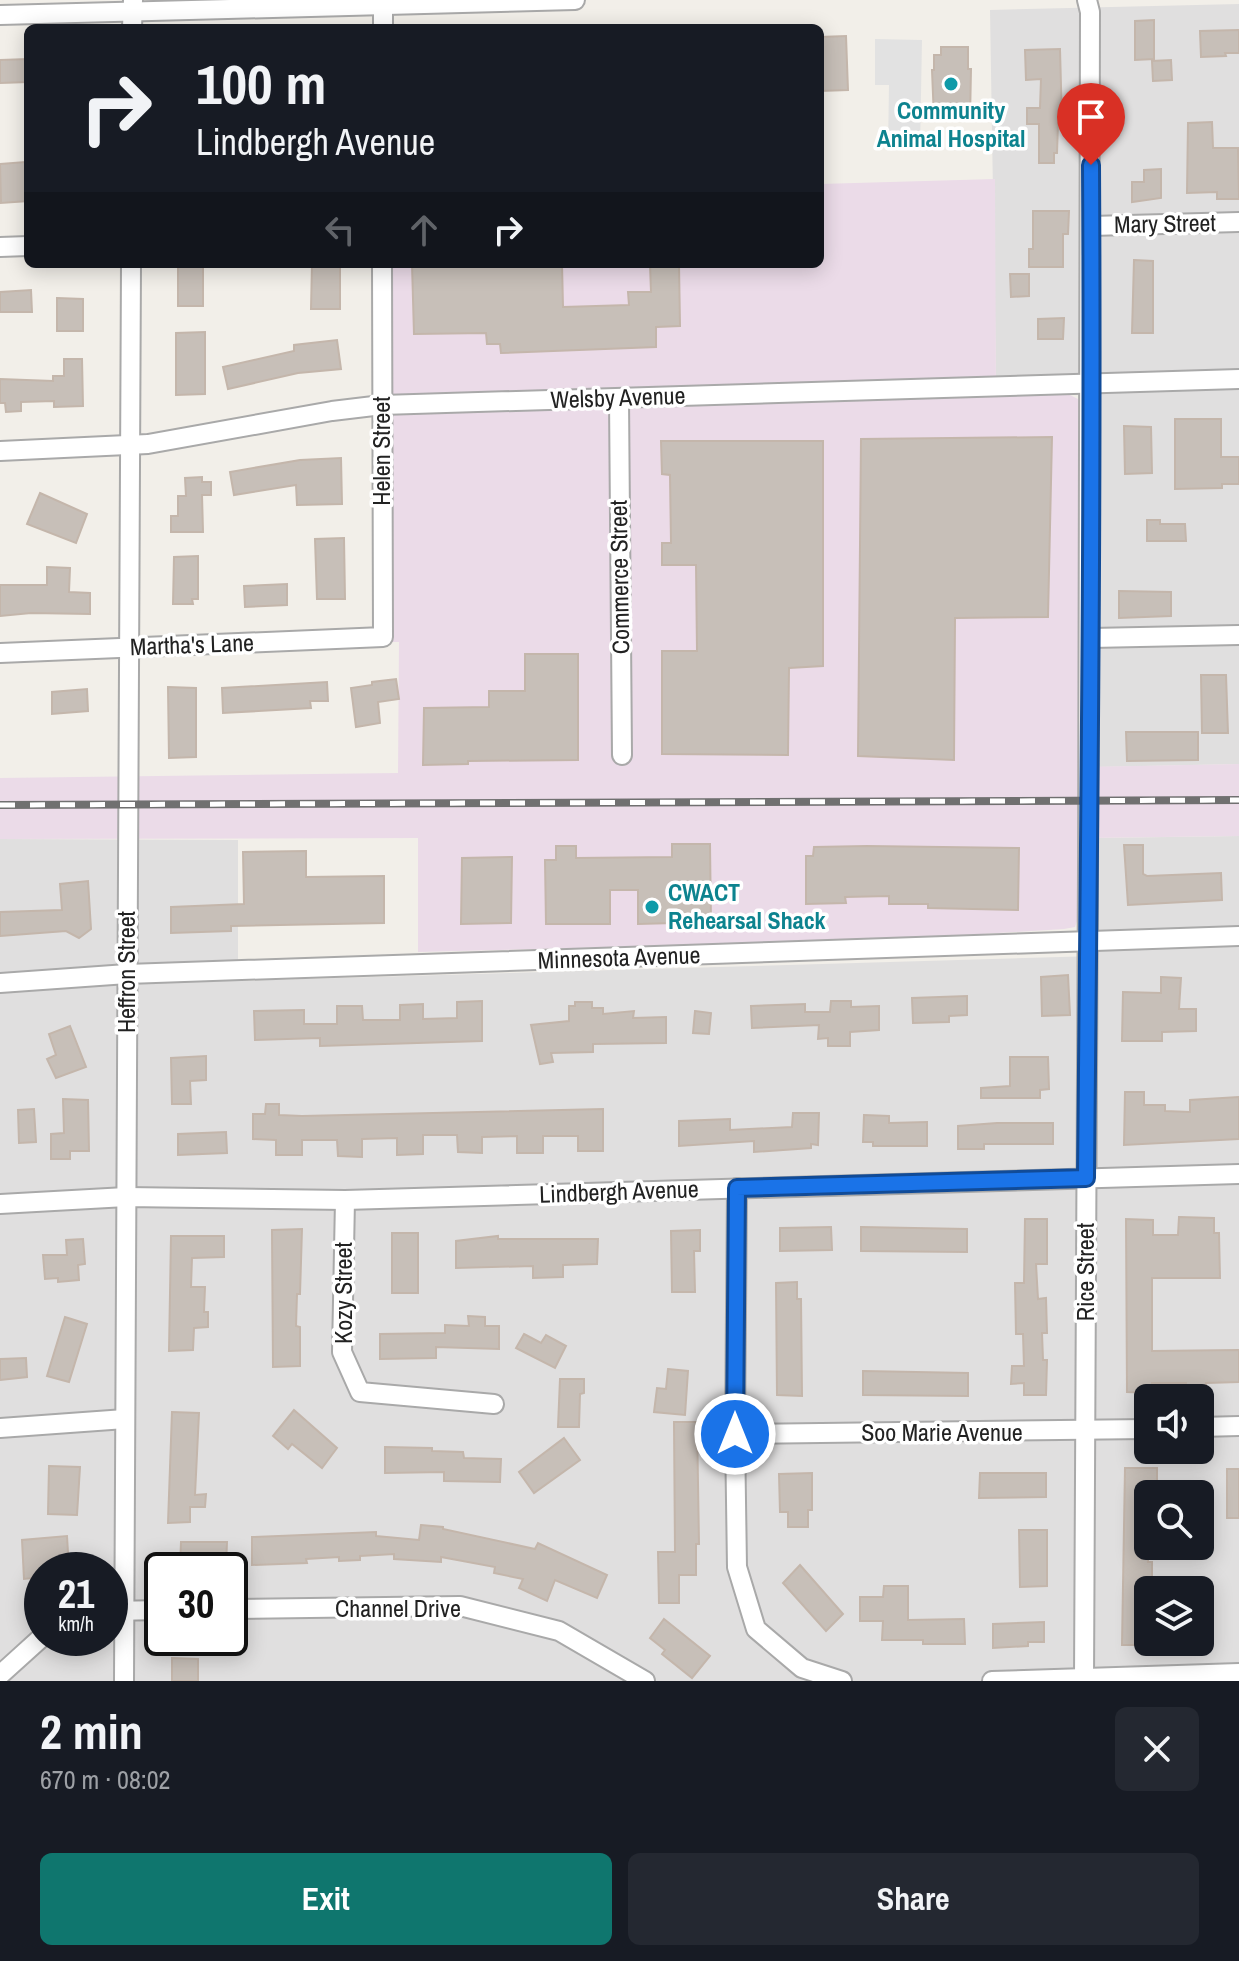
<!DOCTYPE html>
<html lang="en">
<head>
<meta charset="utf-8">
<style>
	:root { --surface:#171b24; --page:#242831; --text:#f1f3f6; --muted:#9ea1a6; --accent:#0f766e }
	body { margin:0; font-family:"Archivo Narrow",sans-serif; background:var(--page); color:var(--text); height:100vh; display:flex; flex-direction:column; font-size:30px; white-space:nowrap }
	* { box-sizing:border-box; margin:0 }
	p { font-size:26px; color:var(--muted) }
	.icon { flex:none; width:44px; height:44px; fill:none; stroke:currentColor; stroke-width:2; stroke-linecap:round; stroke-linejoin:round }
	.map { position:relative; height:1681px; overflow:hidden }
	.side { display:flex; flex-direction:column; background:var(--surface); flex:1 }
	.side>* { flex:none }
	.guide { position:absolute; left:24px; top:24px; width:800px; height:244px; border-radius:12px; box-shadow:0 4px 20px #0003; background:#171b24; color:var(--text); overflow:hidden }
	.fabs { position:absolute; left:1134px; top:1384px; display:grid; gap:16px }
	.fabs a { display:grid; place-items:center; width:80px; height:80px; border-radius:12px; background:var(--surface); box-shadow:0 4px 20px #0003; font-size:40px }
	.speed { position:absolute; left:24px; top:1552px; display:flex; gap:16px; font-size:40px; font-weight:700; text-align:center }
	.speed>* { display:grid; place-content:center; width:104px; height:104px; border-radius:50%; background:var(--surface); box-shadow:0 4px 20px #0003; line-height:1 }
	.speed small { font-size:20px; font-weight:400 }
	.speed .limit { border:4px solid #111; border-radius:12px; background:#fff; color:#111 }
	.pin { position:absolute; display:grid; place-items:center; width:68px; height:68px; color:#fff; margin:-82px -34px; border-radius:50% 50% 50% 0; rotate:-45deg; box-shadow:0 0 8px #0007 }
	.pin .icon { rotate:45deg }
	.me { position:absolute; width:88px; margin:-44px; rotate:0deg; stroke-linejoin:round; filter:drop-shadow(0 0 6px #0008) }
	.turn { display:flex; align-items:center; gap:28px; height:168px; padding:0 40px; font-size:36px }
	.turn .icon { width:104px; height:104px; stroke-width:2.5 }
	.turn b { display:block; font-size:56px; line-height:68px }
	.lanes { display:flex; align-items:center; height:76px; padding:0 40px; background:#0003; justify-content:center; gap:40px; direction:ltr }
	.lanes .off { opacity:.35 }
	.round { display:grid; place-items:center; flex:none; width:84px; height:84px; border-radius:12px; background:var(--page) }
	.headline { display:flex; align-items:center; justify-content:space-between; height:136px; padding:0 40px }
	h1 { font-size:48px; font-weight:700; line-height:60px }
	.action { display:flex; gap:16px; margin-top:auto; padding:16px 40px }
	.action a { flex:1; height:92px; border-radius:12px; background:var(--accent); color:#fff; font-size:32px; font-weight:700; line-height:92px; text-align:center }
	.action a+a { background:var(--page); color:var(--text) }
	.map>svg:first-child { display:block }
</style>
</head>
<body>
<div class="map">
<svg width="1239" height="1681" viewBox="0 0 1239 1681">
	<rect width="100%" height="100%" fill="#f2efe9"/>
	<g fill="#e0dfdf" fill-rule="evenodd">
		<polygon points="1239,4 1239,764 1097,767 1100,373 996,376 990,10"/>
		<path d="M1239,836V1681H0V839L238,840V981L1095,956L1097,838ZM1148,1398H1200V1450H1148ZM1148,1494H1200V1546H1148ZM42,1570H110V1638H42ZM162,1570H230V1638H162ZM1148,1590H1200V1642H1148Z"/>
	</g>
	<polygon fill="#ebdbe8" points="995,179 996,396 1068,394 1078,399 1081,406 1081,767 1239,764 1239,836 1087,838 1080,813 1078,918 1075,927 1064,929 886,940 418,952 418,838 0,839 0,778 398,773 399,642 389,642 391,264 820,264 820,184"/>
	<polygon fill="#e2e2e2" points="875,39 922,40 920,149 888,149 889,85 875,85"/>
	<g fill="#c7bfb8" stroke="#c4b6ab" stroke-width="2">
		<polygon points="1154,20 1154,59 1135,60 1135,21"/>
		<polygon points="1239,30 1239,53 1225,53 1226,56 1201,57 1200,31"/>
		<polygon points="846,36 848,90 820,91 820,37"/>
		<polygon points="941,47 968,47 968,69 971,69 970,119 934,119 932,70 934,70 934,55 941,55"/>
		<polygon points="1060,49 1062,123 1058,123 1057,153 1054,153 1054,163 1039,163 1039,124 1027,124 1027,108 1040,108 1041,79 1026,80 1025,50"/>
		<polygon points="28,59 28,82 0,83 0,60"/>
		<polygon points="1171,60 1172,80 1153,81 1152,61"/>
		<polygon points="1212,122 1213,148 1238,148 1239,199 1217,199 1217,192 1187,193 1188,123"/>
		<polygon points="25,162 28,201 1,203 0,164"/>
		<polygon points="1161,169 1161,198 1132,202 1132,182 1144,182 1144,170"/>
		<polygon points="1033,211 1069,211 1068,234 1063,234 1063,267 1029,267 1029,249 1033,249"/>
		<polygon points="1134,260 1153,261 1153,333 1132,333"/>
		<rect x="178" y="264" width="25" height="42"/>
		<polygon points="312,264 340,264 340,309 311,309"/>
		<polygon points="412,264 562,264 563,307 629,305 628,292 651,292 650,264 679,264 680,326 656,327 656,347 501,353 500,344 487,344 486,333 414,334"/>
		<polygon points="1010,274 1029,274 1029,296 1011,297"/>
		<polygon points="31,290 32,312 0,312 0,292"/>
		<polygon points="57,298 83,299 83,331 57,331"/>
		<polygon points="1064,318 1063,339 1038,339 1038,319"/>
		<polygon points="205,332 205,394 176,395 176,333"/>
		<polygon points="337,340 341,369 298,373 228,389 223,367 294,351 294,345"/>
		<polygon points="64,359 82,359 83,406 54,407 54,401 21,402 21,411 6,412 5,403 0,403 0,379 53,381 53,376 64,376"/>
		<polygon points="1175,419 1221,419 1221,457 1239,457 1239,484 1222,484 1222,488 1175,489"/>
		<polygon points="1124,426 1151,427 1152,473 1125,474"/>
		<polygon points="1052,437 1048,617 955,618 954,760 858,756 861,439"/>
		<polygon points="661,441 823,441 823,666 789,668 788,755 662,754 662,651 697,651 696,565 662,565 662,543 671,543 670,475 662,474"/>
		<polygon points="341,458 342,504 297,505 296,485 234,495 230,472 300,460"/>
		<polygon points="202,477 202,482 211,482 211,495 202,495 203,532 171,532 171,516 178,516 178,496 186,496 185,478"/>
		<polygon points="40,493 87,514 76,543 27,524"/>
		<polygon points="1147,520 1160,520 1160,524 1185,524 1186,541 1147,541"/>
		<polygon points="344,538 345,599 317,599 315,539"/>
		<polygon points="198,556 198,599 192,599 193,604 173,604 174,557"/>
		<polygon points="47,567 70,568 69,592 90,593 90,614 31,613 0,616 0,585 47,585"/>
		<polygon points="287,584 287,605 245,607 244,586"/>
		<polygon points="1119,591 1171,592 1171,616 1119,618"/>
		<polygon points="525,654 578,654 578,760 468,761 468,764 423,765 424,708 489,707 489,691 525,691"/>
		<polygon points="1201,675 1226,675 1228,733 1202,733"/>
		<polygon points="396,679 399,699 378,702 380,723 356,727 351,688 372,685 372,682"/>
		<polygon points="327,682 328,701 310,701 311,708 223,713 222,688"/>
		<polygon points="168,687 196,688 196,757 169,758"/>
		<polygon points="87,689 88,711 52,714 52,692"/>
		<polygon points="1126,732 1198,732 1198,760 1127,761"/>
		<polygon points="672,844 710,844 711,922 638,924 638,890 610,890 610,924 546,924 545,860 556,860 556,846 576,846 576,858 672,857"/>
		<polygon points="1124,845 1143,845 1143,874 1147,876 1221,873 1222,900 1128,905"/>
		<polygon points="867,846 1019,848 1018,910 928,908 928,904 889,904 889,896 845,897 846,903 806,904 806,856 813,856 814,847"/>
		<polygon points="306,851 306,877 384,876 384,923 231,926 231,931 171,933 171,907 244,904 243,852"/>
		<polygon points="512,857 511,923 461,924 462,858"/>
		<polygon points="88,881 91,929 79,938 66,931 0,936 0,912 62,910 60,884"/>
		<polygon points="1068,975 1070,1015 1042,1016 1041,977"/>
		<polygon points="1161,977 1181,978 1179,1009 1196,1009 1196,1031 1162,1032 1162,1041 1122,1041 1123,992 1161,993"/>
		<polygon points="967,996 967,1015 949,1016 949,1022 913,1023 912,998"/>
		<polygon points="482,1001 482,1041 320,1046 320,1038 255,1040 254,1011 304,1010 304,1024 337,1024 337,1006 362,1006 363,1020 400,1020 400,1005 423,1004 423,1019 457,1018 457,1002"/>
		<polygon points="831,1001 851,1001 851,1007 879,1006 879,1030 850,1032 850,1046 828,1046 828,1038 818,1039 819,1025 752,1028 751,1006 805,1004 805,1012 830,1012"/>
		<polygon points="575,1002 592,1002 592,1008 603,1008 603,1014 634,1011 633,1018 666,1017 666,1043 593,1044 593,1052 551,1053 553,1062 540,1064 531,1025 569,1021 569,1006 575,1006"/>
		<polygon points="695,1011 711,1013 709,1034 693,1033"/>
		<polygon points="70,1026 86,1067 56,1078 47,1059 56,1055 49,1034"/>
		<polygon points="206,1056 206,1080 190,1081 191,1104 172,1104 171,1058"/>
		<polygon points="1010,1057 1048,1057 1049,1089 1040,1090 1040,1098 981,1098 981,1088 1010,1086"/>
		<polygon points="1125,1092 1144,1092 1144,1105 1165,1105 1165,1111 1190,1112 1190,1100 1239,1097 1239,1139 1124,1145"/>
		<polygon points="63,1099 88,1100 89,1151 70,1151 70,1159 51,1159 51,1134 64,1133"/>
		<polygon points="266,1104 279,1104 279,1115 302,1116 603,1109 603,1151 578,1151 578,1136 543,1136 543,1153 517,1153 517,1136 482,1137 482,1153 458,1152 457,1135 423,1135 423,1154 397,1155 397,1138 362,1139 362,1157 338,1156 337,1140 302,1140 302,1155 276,1155 276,1140 253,1139 253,1114 265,1114"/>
		<polygon points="34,1109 36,1142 19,1143 18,1110"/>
		<polygon points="793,1113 819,1113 818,1145 811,1144 811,1148 754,1152 754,1141 679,1146 679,1121 730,1119 730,1130 792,1127"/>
		<polygon points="864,1115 889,1116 889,1123 927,1122 927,1146 873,1146 873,1142 863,1142"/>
		<polygon points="997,1123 1053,1123 1053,1144 984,1144 984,1149 958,1149 958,1126"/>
		<polygon points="226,1132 227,1153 178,1155 178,1134"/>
		<polygon points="1179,1217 1214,1218 1214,1233 1219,1233 1220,1278 1152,1278 1152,1351 1239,1350 1239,1382 1206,1383 1206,1388 1186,1389 1186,1383 1152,1383 1152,1393 1127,1392 1126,1219 1153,1220 1153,1235 1178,1235"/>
		<polygon points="1025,1219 1047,1219 1047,1264 1036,1264 1038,1299 1046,1298 1047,1333 1042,1333 1043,1360 1047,1360 1046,1395 1024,1395 1024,1383 1011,1384 1012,1366 1024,1366 1023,1334 1016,1334 1015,1283 1024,1283"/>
		<polygon points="831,1227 832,1250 780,1251 780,1228"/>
		<polygon points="861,1227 967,1229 967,1252 861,1251"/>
		<polygon points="302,1229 300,1294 297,1294 296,1326 300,1327 300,1366 273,1367 272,1230"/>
		<polygon points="700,1230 700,1251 694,1251 695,1292 672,1292 671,1231"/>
		<rect x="392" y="1233" width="26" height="60"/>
		<polygon points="171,1236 224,1236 224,1257 192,1258 191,1287 205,1287 204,1312 208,1312 208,1327 194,1328 193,1350 169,1351"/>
		<polygon points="498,1236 498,1239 598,1239 597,1264 563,1265 563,1277 533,1278 533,1266 456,1268 456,1241"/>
		<polygon points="83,1239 85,1264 78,1265 79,1280 58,1282 58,1278 45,1279 43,1255 67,1255 66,1240"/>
		<polygon points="797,1282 797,1299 801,1299 802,1396 777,1395 776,1283"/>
		<polygon points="468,1316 485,1317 485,1326 499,1326 499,1349 436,1347 436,1358 380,1359 380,1334 445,1333 445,1325 469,1326"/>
		<polygon points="65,1317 87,1324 69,1382 47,1376"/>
		<polygon points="524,1334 541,1343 546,1335 566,1346 555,1368 516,1348"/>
		<polygon points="26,1358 27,1377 0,1380 0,1359"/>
		<polygon points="668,1369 688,1371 685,1415 654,1412 657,1388 666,1389"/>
		<polygon points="863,1371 968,1373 968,1396 863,1395"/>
		<polygon points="560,1379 584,1379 584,1393 580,1394 579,1427 558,1427"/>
		<polygon points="294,1410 337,1448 322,1468 292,1444 288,1449 273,1436"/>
		<polygon points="172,1412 199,1413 195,1495 206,1494 205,1507 190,1507 190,1522 168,1523"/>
		<polygon points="674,1422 697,1422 699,1544 696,1544 696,1575 679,1575 679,1603 659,1603 658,1552 675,1552"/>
		<polygon points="564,1438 580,1460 534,1493 519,1472"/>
		<polygon points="385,1447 432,1448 432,1451 463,1452 464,1458 501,1459 500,1482 444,1481 444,1472 385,1473"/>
		<polygon points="49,1466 80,1467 77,1515 48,1514"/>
		<polygon points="1125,1468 1157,1468 1157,1494 1148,1494 1148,1562 1152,1562 1152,1590 1148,1590 1148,1645 1122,1645"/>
		<rect x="1227" y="1469" width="12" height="49"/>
		<polygon points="812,1473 812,1510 808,1510 808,1527 788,1527 788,1512 780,1512 779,1474"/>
		<polygon points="980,1473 1046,1473 1046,1497 979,1498"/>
		<polygon points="421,1525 443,1527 443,1529 535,1549 538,1543 607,1575 597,1598 555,1580 547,1601 519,1588 523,1579 494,1573 495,1567 441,1557 441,1562 394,1559 394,1554 360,1556 360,1560 339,1561 339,1557 306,1559 307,1563 252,1565 252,1537 376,1532 376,1536 419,1540"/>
		<polygon points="1019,1530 1047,1530 1047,1586 1020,1587"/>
		<polygon points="67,1536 69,1570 42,1570 42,1577 24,1579 22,1540"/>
		<polygon points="181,1542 227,1542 226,1566 180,1568"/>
		<polygon points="800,1565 843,1614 826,1631 783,1583"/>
		<polygon points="884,1586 908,1586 908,1620 964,1619 965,1644 923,1644 923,1640 882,1640 883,1621 860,1621 860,1597 883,1597"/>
		<polygon points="664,1619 710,1656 692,1678 662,1654 665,1650 650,1638"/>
		<polygon points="1044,1622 1044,1642 1028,1642 1028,1646 993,1648 993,1624"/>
		<polygon points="172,1658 198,1659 198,1681 172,1681"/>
	</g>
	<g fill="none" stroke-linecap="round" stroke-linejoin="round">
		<defs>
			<g id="minor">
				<polyline points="383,4 383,28"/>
				<polyline points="0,15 575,0"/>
				<polyline points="132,28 133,0"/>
				<polyline points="1091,226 1239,222"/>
				<polyline points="0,247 28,246"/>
				<polyline points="619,399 622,755"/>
				<polyline points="0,451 148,444 332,411 382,405 1239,379"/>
				<polyline points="1091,638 1239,635"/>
				<polyline points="0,653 383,637 382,264"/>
				<polyline points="0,983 127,974 1239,936"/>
				<polyline points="737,1188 735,1434 737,1567 756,1629 802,1668 842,1681"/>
				<polyline points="345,1200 342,1352 360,1392 494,1404"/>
				<polyline points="0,1204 126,1197 345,1200 1239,1174"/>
				<polyline points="1200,1427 1239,1426"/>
				<polyline points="0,1428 125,1419"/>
				<polyline points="735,1434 1148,1429"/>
				<polyline points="230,1609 460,1606 559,1631 645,1681"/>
				<polyline points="110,1611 162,1610"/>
				<polyline points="0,1675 42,1637"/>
				<polyline points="124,1681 131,264"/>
				<polyline points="992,1681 1239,1673"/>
				<path d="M1084,1681C1084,1125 1093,568 1090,12L1087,0"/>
			</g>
		</defs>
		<use href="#minor" stroke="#a9a9a9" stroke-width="22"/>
		<use href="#minor" stroke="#fff" stroke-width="18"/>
		<defs>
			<polyline id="rail" points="0,805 1239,800"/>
		</defs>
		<use href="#rail" stroke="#707070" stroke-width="8"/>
		<use href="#rail" stroke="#fff" stroke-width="5" stroke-dasharray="15" stroke-linecap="butt"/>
	</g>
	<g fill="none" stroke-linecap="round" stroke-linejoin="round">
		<defs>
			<path id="route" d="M735,1434L737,1188L1086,1178C1089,840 1093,503 1091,165"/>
		</defs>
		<use href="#route" stroke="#114b97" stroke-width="20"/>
		<use href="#route" stroke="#1a73e8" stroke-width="14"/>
	</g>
	<g fill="#0f9aa8" stroke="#fff" stroke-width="3">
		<circle cx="951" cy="84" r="8"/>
		<circle cx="652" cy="907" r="8"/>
	</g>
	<g text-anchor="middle" stroke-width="7" stroke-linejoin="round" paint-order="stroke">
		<g font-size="24" font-weight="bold" fill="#0d838f" stroke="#fff">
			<text x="951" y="119">Community<tspan x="951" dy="28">Animal Hospital</tspan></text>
			<text x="668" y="901" text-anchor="start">CWACT<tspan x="668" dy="28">Rehearsal Shack</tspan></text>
		</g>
		<g font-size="24" fill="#222" stroke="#fff">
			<text transform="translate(1165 224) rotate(-1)" y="8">Mary Street</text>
			<text transform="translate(618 398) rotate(-2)" y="8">Welsby Avenue</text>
			<text transform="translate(382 451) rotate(-90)" y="8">Helen Street</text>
			<text transform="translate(620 577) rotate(-91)" y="8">Commerce Street</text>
			<text transform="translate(192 645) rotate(-2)" y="8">Martha's Lane</text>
			<text transform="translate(619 958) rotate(-2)" y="8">Minnesota Avenue</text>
			<text transform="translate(127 972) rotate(-90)" y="8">Heffron Street</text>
			<text transform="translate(619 1192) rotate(-2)" y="8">Lindbergh Avenue</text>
			<text transform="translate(1086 1272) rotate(-90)" y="8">Rice Street</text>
			<text transform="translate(344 1293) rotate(-90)" y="8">Kozy Street</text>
			<text x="942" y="1441">Soo Marie Avenue</text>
			<text x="398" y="1617">Channel Drive</text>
		</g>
	</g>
</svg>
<div class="fabs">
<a><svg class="icon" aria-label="sound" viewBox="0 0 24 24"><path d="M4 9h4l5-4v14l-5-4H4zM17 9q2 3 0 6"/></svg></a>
<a><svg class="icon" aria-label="search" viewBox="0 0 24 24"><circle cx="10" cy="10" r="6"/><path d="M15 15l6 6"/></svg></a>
<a><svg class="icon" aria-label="layers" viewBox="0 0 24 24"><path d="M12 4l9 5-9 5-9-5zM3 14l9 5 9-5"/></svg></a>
</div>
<div class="speed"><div>21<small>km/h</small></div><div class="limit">30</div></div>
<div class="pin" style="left:1091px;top:165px;background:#d93025"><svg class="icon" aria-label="arrive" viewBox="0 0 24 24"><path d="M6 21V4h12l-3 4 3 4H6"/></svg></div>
<svg class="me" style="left:735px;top:1434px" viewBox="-20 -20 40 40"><circle r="17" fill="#1a73e8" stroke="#fff" stroke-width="3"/><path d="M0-11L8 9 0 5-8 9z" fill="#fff"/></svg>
<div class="guide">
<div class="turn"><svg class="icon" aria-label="right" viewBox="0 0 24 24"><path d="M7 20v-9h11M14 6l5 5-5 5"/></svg><div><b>100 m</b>Lindbergh Avenue</div></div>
<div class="lanes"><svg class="icon off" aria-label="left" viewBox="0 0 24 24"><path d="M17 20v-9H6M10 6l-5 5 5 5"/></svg><svg class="icon off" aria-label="ahead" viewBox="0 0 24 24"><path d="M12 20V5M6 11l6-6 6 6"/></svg><svg class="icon" aria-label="right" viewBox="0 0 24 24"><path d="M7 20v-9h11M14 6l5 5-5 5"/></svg></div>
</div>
</div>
<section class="side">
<div class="headline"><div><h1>2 min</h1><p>670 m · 08:02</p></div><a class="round"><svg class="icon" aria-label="close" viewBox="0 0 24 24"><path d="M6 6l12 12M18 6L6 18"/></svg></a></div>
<div class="action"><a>Exit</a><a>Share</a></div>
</section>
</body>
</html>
